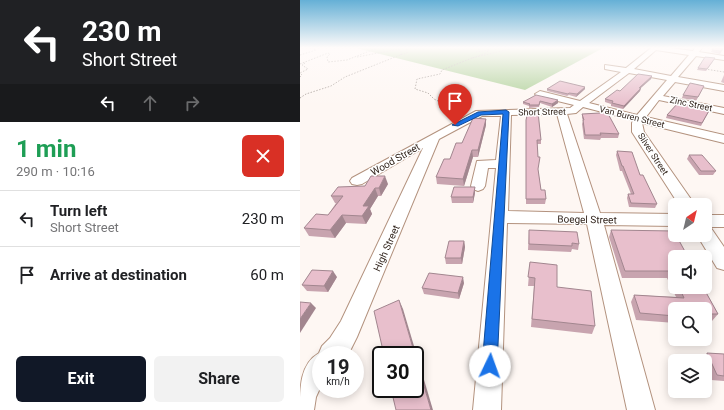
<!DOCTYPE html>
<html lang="en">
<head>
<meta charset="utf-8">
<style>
	:root { --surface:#fff; --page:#f2f2f2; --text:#202124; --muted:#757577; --line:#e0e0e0; --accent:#111827 }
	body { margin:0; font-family:Roboto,sans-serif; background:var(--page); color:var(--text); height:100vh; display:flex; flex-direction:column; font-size:15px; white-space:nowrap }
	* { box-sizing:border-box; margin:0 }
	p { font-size:13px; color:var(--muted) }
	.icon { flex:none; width:22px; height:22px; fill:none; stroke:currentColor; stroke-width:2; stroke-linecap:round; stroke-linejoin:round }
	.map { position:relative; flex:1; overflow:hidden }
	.side { display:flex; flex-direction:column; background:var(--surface); width:300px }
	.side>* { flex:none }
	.guide { background:#202124; color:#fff; overflow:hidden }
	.needle { width:26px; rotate:35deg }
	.buttons { position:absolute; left:368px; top:198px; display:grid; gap:8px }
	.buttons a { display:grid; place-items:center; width:44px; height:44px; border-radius:6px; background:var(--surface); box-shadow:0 2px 10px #0003; font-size:20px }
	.speed { position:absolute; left:12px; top:346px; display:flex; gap:8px; font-size:20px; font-weight:700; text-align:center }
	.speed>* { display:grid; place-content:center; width:52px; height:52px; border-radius:50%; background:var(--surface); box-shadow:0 2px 10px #0003; line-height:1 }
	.speed small { font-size:10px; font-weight:400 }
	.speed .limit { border:2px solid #111; border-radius:6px; background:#fff; color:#111 }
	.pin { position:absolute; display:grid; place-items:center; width:34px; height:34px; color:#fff; margin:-41px -17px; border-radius:50% 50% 50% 0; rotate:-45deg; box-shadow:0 0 4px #0007 }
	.pin .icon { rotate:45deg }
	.me { position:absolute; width:44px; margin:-22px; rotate:3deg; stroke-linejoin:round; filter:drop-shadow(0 0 3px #0008) }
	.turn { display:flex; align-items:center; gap:14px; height:84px; padding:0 16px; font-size:18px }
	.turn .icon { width:52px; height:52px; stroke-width:2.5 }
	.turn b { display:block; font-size:28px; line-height:34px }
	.lanes { display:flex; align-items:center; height:38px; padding:0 16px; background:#0003; justify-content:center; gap:20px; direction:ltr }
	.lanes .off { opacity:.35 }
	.round { display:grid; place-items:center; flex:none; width:42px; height:42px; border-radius:6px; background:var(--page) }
	.overview { display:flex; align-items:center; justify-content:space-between; height:68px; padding:0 16px }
	h1 { font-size:24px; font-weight:700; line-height:30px; color:#1e9e55 }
	.button { display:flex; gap:8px; margin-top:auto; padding:8px 16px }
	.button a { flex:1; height:46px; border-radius:6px; background:var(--accent); color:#fff; font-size:16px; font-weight:700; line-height:46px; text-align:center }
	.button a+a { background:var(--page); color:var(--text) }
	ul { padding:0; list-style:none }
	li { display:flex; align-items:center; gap:12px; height:56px; padding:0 16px; border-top:1px solid var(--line) }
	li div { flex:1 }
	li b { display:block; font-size:15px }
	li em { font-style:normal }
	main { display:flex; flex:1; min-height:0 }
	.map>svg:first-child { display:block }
</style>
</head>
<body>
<main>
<section class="side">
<div class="guide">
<div class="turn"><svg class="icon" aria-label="left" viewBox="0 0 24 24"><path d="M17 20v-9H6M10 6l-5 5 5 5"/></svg><div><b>230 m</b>Short Street</div></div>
<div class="lanes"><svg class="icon" aria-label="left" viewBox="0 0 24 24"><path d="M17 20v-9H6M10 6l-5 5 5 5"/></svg><svg class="icon off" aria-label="ahead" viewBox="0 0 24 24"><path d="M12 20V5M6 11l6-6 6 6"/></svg><svg class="icon off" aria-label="right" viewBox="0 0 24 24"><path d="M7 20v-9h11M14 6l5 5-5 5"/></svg></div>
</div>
<div class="overview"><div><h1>1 min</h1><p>290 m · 10:16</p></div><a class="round" style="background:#d93025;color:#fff"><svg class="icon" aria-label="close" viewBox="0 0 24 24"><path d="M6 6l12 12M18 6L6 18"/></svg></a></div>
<ul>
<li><svg class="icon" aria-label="left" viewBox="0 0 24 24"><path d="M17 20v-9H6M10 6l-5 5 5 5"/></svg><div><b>Turn left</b><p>Short Street</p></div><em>230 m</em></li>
<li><svg class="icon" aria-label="arrive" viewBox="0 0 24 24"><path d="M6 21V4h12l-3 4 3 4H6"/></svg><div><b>Arrive at destination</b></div><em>60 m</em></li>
</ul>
<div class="button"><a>Exit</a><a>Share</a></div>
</section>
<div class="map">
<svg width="424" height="410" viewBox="0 0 424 410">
	<rect width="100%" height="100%" fill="#fef7f3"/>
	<polygon fill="#b0d19a" points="56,48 303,48 225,90"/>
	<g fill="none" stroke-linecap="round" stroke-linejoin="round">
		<defs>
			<g id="minor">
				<path d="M351,48H371L393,51L395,48H402L399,52L424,56V60L396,56L378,77L424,85V91L375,82L363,96L424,108V114L359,100L346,117L424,135V143L342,123L344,132L395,205H379L332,132V123L333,120L283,107L276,113L267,114L300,213L375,214V226L304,225L355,410H327L287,224L207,223L201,410H173L196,168H188L185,186L183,189L178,191L173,189L171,186L177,161L196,160L201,116H182L139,139L57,337L48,355H21V386L16,397L14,410H0C0,387 0,364 19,353L22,346L30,338L41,321L123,148L62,184L57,185L52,184L50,181L52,178L176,111L270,108L274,105L237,96L235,94L240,91L280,101L321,72L305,69V65L326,68ZM356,50L389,55L371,76L334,69ZM329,73L367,80L337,115L289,103ZM257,114L284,213L208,211L211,115Z"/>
				<polygon points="405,215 424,215 424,227 406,227 411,228 424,247 424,270 417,268 397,235 405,235"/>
			</g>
		</defs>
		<use href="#minor" stroke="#b3927e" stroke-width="2"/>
		<g stroke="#aca39d" stroke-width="1" stroke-dasharray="1.5 1.5" stroke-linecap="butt">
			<polyline points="181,48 176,52 189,50 186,53 172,58 214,48"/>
			<polyline points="0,55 16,50 12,48"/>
			<polyline points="57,57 94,50 100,50 102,53 100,55 107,53 106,48"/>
			<polyline points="172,58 142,70 140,74 117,79 115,89 128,93 134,99 144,104 172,106"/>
			<polyline points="0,64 28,53 30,54 27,57 28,62 47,60 77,48"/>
			<polyline points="405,69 424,72"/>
			<polyline points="0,77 2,75 0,73 8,69 2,65 5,63"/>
			<polyline points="0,98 6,94 31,86 45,77 100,55"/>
		</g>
		<use href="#minor" fill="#fff" fill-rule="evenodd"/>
	</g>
	<g fill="#c8a4af">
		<polygon points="424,48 420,54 411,52 412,50"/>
		<polygon points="414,60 406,71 397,70 398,68"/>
		<polygon points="424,75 424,83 421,82"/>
		<polygon points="352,76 351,79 341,88 340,91 323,109 311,106 311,104 305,102 305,99 320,91"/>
		<polygon points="404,86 396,101 382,98 383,95"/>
		<polygon points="247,89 285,89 276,97 269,95 267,96 247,91"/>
		<polygon points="258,100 258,103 252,107 240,103 239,107 229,108 229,106 223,104 223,102"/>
		<polygon points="410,109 401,126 366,118 367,115"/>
		<polygon points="282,114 319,134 318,138 301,138 300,140 284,139 282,124 283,121 282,118"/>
		<polygon points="186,119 186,125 178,157 173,157 164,186 137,184 136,177 162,143"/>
		<polygon points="226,124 241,140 241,144 237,144 238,170 241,190 246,199 245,204 226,204"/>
		<polygon points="317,151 340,175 357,204 355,208 329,207 327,198 328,194 331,194 322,171 320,171 316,155"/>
		<polygon points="389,155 416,171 413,175 399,175 387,159"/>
		<polygon points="88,184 81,196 78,196 70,209 72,214 66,224 46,223 35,238 9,236 4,228 28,215 36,203 35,203 31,196 65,186"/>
		<polygon points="175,187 175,193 173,203 152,203 151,197"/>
		<polygon points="229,230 279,244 278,250 272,249 271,252 228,250"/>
		<polygon points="311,230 375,257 375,287 403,287 418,314 412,321 405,321 405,309 375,309 375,323 336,320 331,302 334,295 376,297 367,278 322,278 309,237"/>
		<polygon points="164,241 165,247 162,264 146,264 145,258"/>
		<polygon points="230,262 257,287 295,326 292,334 231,327 234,286 228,286"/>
		<polygon points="37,277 28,292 7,291 2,285"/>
		<polygon points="164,283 159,299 124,294 122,288"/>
		<polygon points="407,353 424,354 424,381 411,380 405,365 405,361 403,361 402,358"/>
	</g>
	<g fill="#a2868f">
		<polygon points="352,76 351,79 338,90 339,88"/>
		<polygon points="285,87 285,89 276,97 277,94"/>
		<polygon points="341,88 340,91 323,109 324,106"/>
		<polygon points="258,100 258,103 252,107 252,104"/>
		<polygon points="186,119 186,125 178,157 178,150"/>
		<polygon points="172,150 173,157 164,186 163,179"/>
		<polygon points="85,176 88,184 81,196 79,188"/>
		<polygon points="175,187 175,193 173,203 173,197"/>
		<polygon points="75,188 78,196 70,209 72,214 66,224 62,216 63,206"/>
		<polygon points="42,215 46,223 35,238 30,230"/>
		<polygon points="164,241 165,247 162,264 161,258"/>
		<polygon points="33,271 37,277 28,292 24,286"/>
		<polygon points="163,277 164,283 159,299 158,293"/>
		<polygon points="99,300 103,309 133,410 131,410"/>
		<polygon points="11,303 16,308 0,333 0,319"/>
	</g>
	<g fill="#e8bfcc" stroke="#a2868f">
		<polygon points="413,48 423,48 421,51 412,50"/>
		<polygon points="405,57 415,58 407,69 398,68"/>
		<polygon points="338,74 352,76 339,88 341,88 324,106 312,103 313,101 305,99 317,90 320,91"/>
		<polygon points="260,81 285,87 277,94 269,93 268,94 247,89"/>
		<polygon points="390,83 404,86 398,97 383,95"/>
		<polygon points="236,95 258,100 252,104 240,101 239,105 229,105 230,104 223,102"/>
		<polygon points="378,103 410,109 402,123 367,115"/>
		<polygon points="304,110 306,110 319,134 300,133 301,135 285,135 283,120 284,120 282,114 300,113"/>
		<polygon points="228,112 238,112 241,140 237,140 238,157 240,157 238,169 241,190 245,190 246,199 226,199 226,120"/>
		<polygon points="173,118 186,119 178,150 172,150 163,179 136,177 144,159 150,159 156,143 162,143"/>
		<polygon points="317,151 332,152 340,175 343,175 357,204 331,203 328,194 334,194 323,166 322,166"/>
		<polygon points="389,155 402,155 416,171 401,171"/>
		<polygon points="71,176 85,176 79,188 75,188 63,206 69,206 62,216 42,215 30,230 4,228 16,214 28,215 43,196 31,196 38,187 65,186"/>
		<polygon points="154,187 175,187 173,197 151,197"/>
		<polygon points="229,230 277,232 279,244 272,243 272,246 229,244"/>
		<polygon points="311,230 374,231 375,235 376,235 388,257 375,257 375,279 371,271 325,271"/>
		<polygon points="149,241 164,241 161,258 145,258"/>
		<polygon points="230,262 257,265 257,287 291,291 295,326 232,319 235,278 228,277"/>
		<polygon points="12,270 33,271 24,286 2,285"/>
		<polygon points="129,273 163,277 158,293 122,288"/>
		<polygon points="379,287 403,287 418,314 405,314 405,309 375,309 375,316 340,313 334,295 384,298"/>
		<polygon points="99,300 131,410 96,410 91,389 115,389 115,355 84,355 74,311"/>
		<polygon points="0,302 11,303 0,319"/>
		<polygon points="407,353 424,354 424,376 417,375"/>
	</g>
	<linearGradient id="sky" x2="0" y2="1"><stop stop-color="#65b0d6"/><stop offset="0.45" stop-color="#fffbfa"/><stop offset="1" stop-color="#fffbfa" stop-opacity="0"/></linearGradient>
	<rect width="424" height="106" fill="url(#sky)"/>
	<polygon fill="#1a73e8" stroke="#114b97" points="206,110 209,112 197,366 195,371 190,373 184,371 182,366 203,114 181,115 158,126 152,125 178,112"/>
	<g text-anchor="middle" stroke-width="3" stroke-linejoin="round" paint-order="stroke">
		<g font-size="9" fill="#33261e" stroke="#fff">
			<text transform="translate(391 104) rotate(12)" y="3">Zinc Street</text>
			<text transform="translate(242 112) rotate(-1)" y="3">Short Street</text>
			<text transform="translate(332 117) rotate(14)" y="3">Van Buren Street</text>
			<text transform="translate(353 154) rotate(57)" y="3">Silver Street</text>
		</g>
		<g font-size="10" fill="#33261e" stroke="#fff">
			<text transform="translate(95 159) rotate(-30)" y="4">Wood Street</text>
			<text transform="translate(287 219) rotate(1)" y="4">Boegel Street</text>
			<text transform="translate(86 248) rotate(-66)" y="4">High Street</text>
		</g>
	</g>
</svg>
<div class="buttons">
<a><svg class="needle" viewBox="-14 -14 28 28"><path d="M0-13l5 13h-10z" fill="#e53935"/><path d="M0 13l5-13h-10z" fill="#757577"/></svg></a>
<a><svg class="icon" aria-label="sound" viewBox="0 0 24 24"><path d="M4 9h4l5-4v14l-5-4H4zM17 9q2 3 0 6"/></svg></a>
<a><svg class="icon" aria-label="search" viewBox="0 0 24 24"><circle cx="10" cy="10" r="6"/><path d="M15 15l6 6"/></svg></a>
<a><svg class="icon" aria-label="layers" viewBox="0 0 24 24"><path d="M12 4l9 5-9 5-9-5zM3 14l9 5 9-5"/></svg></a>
</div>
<div class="speed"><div>19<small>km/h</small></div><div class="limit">30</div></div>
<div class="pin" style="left:155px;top:125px;background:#d93025"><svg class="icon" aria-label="arrive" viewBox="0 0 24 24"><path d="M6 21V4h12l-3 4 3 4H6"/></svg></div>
<svg class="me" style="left:190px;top:366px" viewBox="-20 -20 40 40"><circle r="19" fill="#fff"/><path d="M0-13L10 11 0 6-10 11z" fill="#1a73e8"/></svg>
</div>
</main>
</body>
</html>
